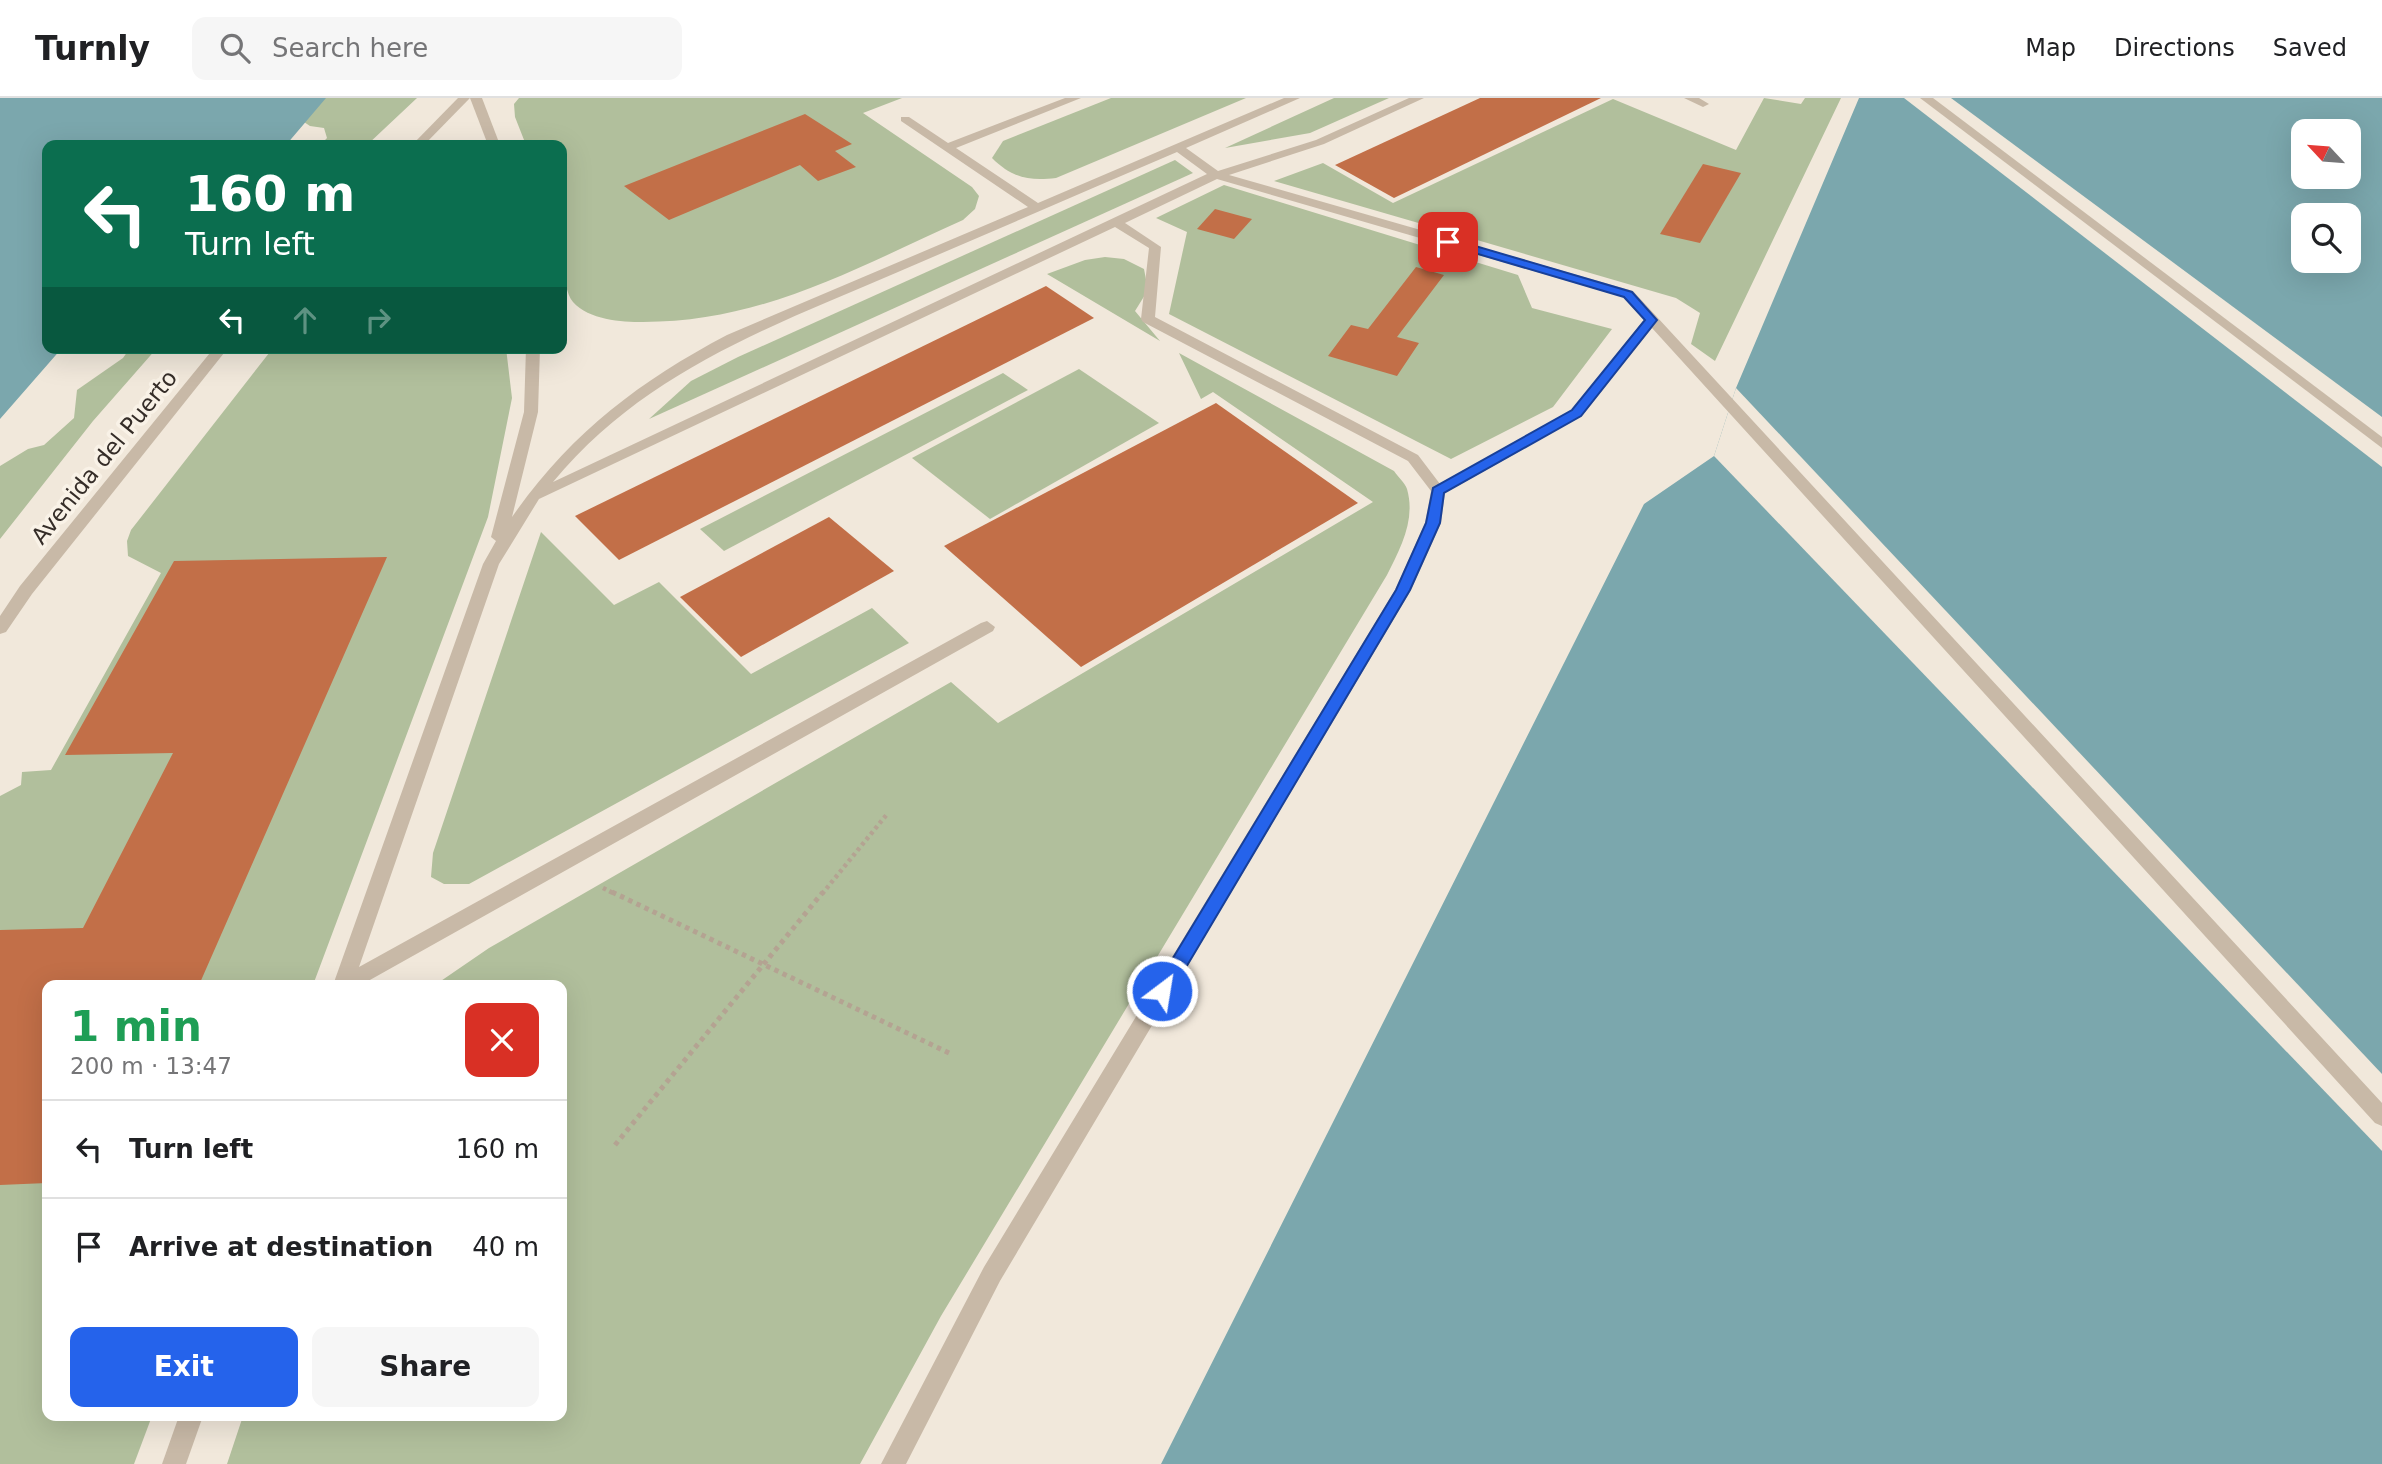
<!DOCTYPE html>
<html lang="en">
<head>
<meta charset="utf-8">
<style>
	:root { --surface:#fff; --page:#f6f6f6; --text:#202124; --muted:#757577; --line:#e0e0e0; --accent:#2563eb }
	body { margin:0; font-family:"DejaVu Sans",sans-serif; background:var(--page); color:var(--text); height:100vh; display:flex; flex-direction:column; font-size:26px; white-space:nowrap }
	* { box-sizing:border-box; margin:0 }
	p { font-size:23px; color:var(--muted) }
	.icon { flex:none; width:38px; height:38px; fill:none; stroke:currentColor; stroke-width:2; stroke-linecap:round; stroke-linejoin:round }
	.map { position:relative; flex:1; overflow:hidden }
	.details { position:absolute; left:42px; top:882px; width:525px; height:441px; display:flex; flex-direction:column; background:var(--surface); border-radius:14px; box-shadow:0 7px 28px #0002 }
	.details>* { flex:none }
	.banner { position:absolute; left:42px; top:42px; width:525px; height:214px; border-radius:14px; box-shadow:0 7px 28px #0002; background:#0b6e4f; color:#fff; overflow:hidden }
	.needle { width:46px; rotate:296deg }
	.tools { position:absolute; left:2291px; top:21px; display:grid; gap:14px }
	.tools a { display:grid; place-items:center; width:70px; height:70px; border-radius:14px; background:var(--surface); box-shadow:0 7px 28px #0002; font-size:35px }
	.pin { position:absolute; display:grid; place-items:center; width:60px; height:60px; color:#fff; margin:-30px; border-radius:14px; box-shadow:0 4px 10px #0006 }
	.me { position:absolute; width:77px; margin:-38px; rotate:31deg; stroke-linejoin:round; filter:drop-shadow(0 0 5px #0008) }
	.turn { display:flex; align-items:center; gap:24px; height:147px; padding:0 28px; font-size:32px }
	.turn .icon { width:91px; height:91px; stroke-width:2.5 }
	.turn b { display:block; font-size:49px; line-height:60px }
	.lanes { display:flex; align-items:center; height:66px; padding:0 28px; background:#0003; justify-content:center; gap:35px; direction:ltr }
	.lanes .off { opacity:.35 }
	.round { display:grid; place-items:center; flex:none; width:74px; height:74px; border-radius:14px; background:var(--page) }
	.head { display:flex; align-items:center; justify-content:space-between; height:119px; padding:0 28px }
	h1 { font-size:42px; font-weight:700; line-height:52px; color:#1e9e55 }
	.cta { display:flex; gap:14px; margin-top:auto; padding:14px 28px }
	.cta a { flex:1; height:80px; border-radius:14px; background:var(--accent); color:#fff; font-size:28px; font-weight:700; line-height:80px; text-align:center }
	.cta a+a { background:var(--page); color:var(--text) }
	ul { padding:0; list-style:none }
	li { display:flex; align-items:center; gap:21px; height:98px; padding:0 28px; border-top:2px solid var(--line) }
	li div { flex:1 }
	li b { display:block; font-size:26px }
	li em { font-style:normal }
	header { display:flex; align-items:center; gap:42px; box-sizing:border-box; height:98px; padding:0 35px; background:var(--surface); border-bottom:2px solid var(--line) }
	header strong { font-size:33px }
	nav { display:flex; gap:38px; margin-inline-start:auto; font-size:24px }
	.search { width:490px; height:63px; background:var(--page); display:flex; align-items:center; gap:18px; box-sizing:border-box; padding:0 24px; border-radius:14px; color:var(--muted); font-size:26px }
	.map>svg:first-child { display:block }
</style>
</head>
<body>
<header>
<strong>Turnly</strong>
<div class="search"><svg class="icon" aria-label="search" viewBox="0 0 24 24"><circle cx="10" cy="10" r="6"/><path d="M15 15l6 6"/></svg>Search here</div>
<nav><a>Map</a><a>Directions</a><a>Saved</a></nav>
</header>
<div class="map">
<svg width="2382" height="1366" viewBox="0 0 2382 1366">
	<rect width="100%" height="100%" fill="#f1e8db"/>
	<g fill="#b1bf9c">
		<polygon points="315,0 417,0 367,47 320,47 327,40 324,30 310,28 301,22"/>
		<path d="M519,0H902L863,15L972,89L979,98L975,111L963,122C856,170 763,224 643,224C621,224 589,222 573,204C555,183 562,78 562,47H526L515,19L514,6Z"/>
		<path d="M1111,0H1246L1056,80C1029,83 1012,80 992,60L1003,43Z"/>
		<polygon points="1334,0 1389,0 1310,35 1225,50"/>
		<polygon points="1764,0 1801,6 1805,0 1841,0 1715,263 1691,246 1700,215 1676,200 1274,83 1323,65 1393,105 1613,1 1736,52"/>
		<polygon points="1175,62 1193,75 649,321 691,283 738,259"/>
		<polygon points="1224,87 1518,177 1532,210 1612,231 1553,309 1451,361 1169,216 1187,134 1156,120"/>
		<polygon points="1105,159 1124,161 1144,171 1148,192 1135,213 1160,243 1047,176 1085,162"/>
		<polygon points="130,250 157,250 93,323 0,441 0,368 28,351 44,347 74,320 77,292 123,260"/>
		<polygon points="273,250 506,250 512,300 488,419 313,887 47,887 47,1318 152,1318 134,1366 0,1366 0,698 21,687 22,674 51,672 161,475 128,458 127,443 131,432"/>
		<path d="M1179,255L1394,373C1398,379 1405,385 1407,391C1416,422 1400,451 1387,477L941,1218L860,1366H227L243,1318H562V887H435L489,850L951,584L998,625L1373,404L1213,294L1201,301Z"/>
		<polygon points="1079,271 1159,325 990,421 912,360"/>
		<polygon points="1003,275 1028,292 724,453 700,431"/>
		<polygon points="541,434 614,507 659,484 751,576 872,510 909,545 469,786 444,786 431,779 433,755"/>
	</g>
	<g fill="#7ba7ad" fill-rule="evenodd">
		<polygon points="0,0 326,0 286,47 47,47 47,250 62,250 0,321"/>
		<path d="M1859,0H2382V1366H1161L1644,406L1714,358L1736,290ZM2303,33H2348V79H2303ZM2303,117H2348V163H2303Z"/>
	</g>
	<g fill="#f1e8db">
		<polygon points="1904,0 1951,0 2382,319 2382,369"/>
		<polygon points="1736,290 2382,976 2382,1053 1714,358"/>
	</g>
	<g fill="#c26f48">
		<polygon points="1480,0 1601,0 1394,100 1335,67"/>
		<polygon points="805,16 852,46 835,53 856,69 818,83 800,67 669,122 624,88"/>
		<polygon points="1703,66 1741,75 1700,145 1660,136"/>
		<polygon points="1215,111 1252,121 1234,141 1197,131"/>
		<polygon points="1416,169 1444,177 1397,239 1419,245 1397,278 1328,258 1351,227 1368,231"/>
		<polygon points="1046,188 1094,220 619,462 575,418"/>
		<polygon points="1216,305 1358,405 1081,569 944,448"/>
		<polygon points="829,419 894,473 741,559 680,499"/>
		<polygon points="387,459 199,887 47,887 47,1085 0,1087 0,832 83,830 173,655 65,657 174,463"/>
	</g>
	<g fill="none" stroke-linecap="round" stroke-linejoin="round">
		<g stroke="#b4a392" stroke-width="4.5" stroke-dasharray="3.5 3.5" stroke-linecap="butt">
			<polyline points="603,790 615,796"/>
			<polyline points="822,796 888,715"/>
		</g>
		<g stroke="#b4a392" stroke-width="5" stroke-dasharray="4.5 4.5" stroke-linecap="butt">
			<polyline points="612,794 949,955"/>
			<polyline points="615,1047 823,794"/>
		</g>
		<g fill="#c8b9a7" fill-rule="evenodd">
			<polygon points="470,0 482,0 500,47 488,47"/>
			<path d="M1065,0H1081L956,50L1038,105L1284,0H1300L1186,50L1218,73L1316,42L1409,0H1424L1324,46L1229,77L1633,193L2382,1005V1028L2375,1025L1652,230L1582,318L1445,395L1441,425L1411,492L1000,1183L906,1366H881L984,1169L1395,492L1425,425L1431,393L1408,363L1143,224L1141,221L1149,150L1115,129L539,401L499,466L359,869L981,525L987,523L995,529L993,533L361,887H333L483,466L496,443L491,439L524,314L526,250H540L538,314L512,419C570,336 638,284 727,237L1028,109L901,23V19H909L948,45ZM1177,54L1207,76L553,384C645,273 770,229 898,174C991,134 1084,94 1177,54ZM1217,81L1623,199L1644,222L1572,312L1440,386L1418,357L1155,219L1161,149L1125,125Z"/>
			<polygon points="1684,0 1699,0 1709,6 1703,9"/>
			<polygon points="1920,0 1933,0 2382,339 2382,350"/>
			<polygon points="179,1318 203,1318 186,1366 162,1366"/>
		</g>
		<g fill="#c8b9a7" fill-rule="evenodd">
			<polygon points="458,0 470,0 424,47 412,47"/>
			<polygon points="214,250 228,250 32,496 6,534 0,536 0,518 20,488"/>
		</g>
	</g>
	<polygon fill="#2563eb" stroke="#184099" stroke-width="2" points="1448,140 1632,194 1657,222 1581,318 1444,395 1440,425 1410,492 1169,898 1162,900 1156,898 1154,893 1156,888 1396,492 1426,425 1433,390 1572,312 1645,222 1624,199 1444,146 1442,144"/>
	<g text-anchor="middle" stroke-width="7" stroke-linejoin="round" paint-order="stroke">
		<g font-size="23" fill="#352d28" stroke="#f9f2e7">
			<text transform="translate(104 359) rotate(-51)" y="8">Avenida del Puerto</text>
		</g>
	</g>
</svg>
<div class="tools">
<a><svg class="needle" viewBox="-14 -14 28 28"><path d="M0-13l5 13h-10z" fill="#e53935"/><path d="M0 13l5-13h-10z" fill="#757577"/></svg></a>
<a><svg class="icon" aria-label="search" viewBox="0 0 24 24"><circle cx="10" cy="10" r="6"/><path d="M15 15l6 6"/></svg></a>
</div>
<div class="pin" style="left:1448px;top:144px;background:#d93025"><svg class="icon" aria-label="arrive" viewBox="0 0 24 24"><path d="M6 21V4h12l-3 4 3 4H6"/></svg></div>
<svg class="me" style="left:1162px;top:893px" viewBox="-20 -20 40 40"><circle r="17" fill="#2563eb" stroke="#fff" stroke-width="3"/><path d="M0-11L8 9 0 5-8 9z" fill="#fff"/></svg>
<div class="banner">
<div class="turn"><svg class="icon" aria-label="left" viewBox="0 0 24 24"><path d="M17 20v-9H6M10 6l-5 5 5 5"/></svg><div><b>160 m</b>Turn left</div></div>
<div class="lanes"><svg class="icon" aria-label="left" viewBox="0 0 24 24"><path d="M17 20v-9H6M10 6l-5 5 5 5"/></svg><svg class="icon off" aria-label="ahead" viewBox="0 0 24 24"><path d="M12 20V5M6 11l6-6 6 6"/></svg><svg class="icon off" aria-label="right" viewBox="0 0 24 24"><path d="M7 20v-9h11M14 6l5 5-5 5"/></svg></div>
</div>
<section class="details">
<div class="head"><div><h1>1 min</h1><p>200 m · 13:47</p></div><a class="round" style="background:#d93025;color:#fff"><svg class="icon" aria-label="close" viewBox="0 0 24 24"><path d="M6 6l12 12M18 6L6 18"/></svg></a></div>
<ul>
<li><svg class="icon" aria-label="left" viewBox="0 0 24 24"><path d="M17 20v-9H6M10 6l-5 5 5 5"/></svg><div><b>Turn left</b></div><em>160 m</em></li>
<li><svg class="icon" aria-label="arrive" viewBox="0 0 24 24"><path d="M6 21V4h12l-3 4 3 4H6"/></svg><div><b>Arrive at destination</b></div><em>40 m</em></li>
</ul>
<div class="cta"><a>Exit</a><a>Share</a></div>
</section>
</div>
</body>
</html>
